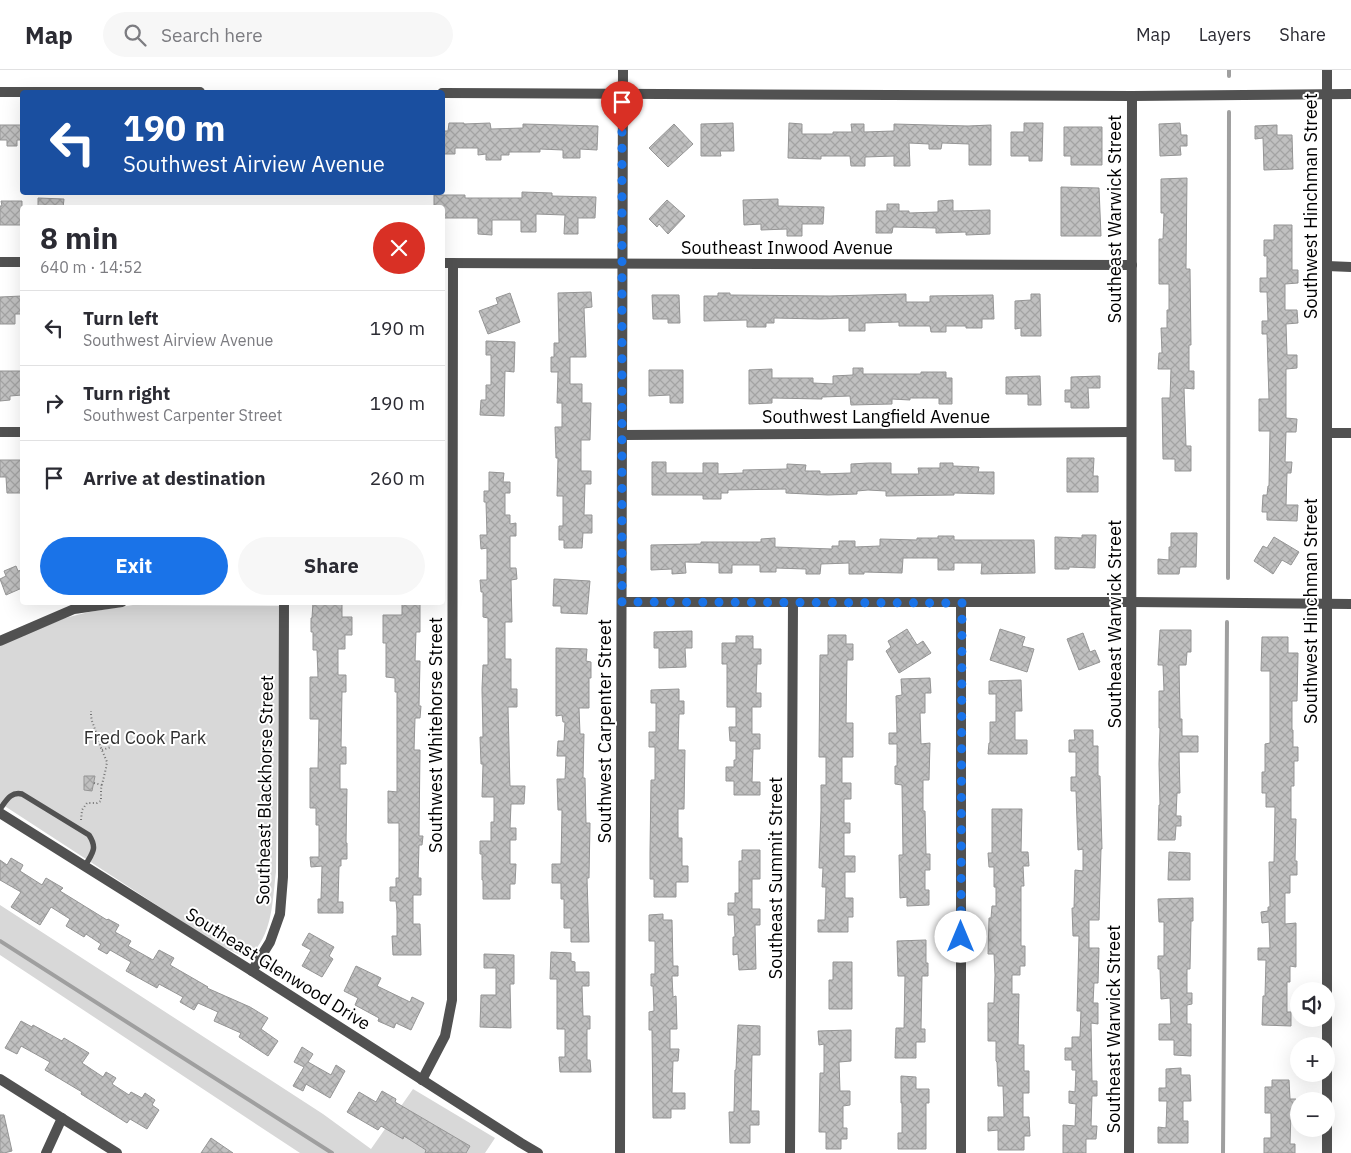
<!DOCTYPE html>
<html lang="en">
<head>
<meta charset="utf-8">
<style>
	:root { --surface:#fff; --page:#f7f7f7; --text:#2b2b33; --muted:#7c7c81; --line:#e1e1e2; --accent:#1a73e8 }
	body { margin:0; font-family:"IBM Plex Sans",sans-serif; background:var(--page); color:var(--text); height:100vh; display:flex; flex-direction:column; font-size:19px; white-space:nowrap }
	* { box-sizing:border-box; margin:0 }
	p { font-size:16px; color:var(--muted) }
	.icon { flex:none; width:28px; height:28px; fill:none; stroke:currentColor; stroke-width:2; stroke-linecap:round; stroke-linejoin:round }
	.map { position:relative; flex:1; overflow:hidden }
	.panel { position:absolute; left:20px; top:135px; width:425px; height:400px; display:flex; flex-direction:column; background:var(--surface); border-radius:5px; box-shadow:0 5px 20px #0002 }
	.panel>* { flex:none }
	.top-card { position:absolute; left:20px; top:20px; width:425px; height:105px; border-radius:5px; box-shadow:0 5px 20px #0002; background:#1a4fa0; color:#fff; overflow:hidden }
	.tools { position:absolute; left:1290px; top:912px; display:grid; gap:10px }
	.tools a { display:grid; place-items:center; width:45px; height:45px; border-radius:50%; background:var(--surface); box-shadow:0 5px 20px #0002; font-size:25px }
	.pin { position:absolute; display:grid; place-items:center; width:42px; height:42px; color:#fff; margin:-51px -21px; border-radius:50% 50% 50% 0; rotate:-45deg; box-shadow:0 0 5px #0007 }
	.pin .icon { rotate:45deg }
	.me { position:absolute; width:55px; margin:-28px; rotate:0deg; stroke-linejoin:round; filter:drop-shadow(0 0 4px #0008) }
	.turn { display:flex; align-items:center; gap:18px; height:105px; padding:0 20px; font-size:22px }
	.turn .icon { width:65px; height:65px; stroke-width:2.5 }
	.turn b { display:block; font-size:35px; line-height:42px }
	.round { display:grid; place-items:center; flex:none; width:52px; height:52px; border-radius:26px; background:var(--page) }
	.head { display:flex; align-items:center; justify-content:space-between; height:85px; padding:0 20px }
	h1 { font-size:30px; font-weight:700; line-height:38px }
	.action { display:flex; gap:10px; margin-top:auto; padding:10px 20px }
	.action a { flex:1; height:58px; border-radius:30px; background:var(--accent); color:#fff; font-size:20px; font-weight:700; line-height:58px; text-align:center }
	.action a+a { background:var(--page); color:var(--text) }
	ul { padding:0; list-style:none }
	li { display:flex; align-items:center; gap:15px; height:75px; padding:0 20px; border-top:1px solid var(--line) }
	li div { flex:1 }
	li b { display:block; font-size:19px }
	li em { font-style:normal }
	header { display:flex; align-items:center; gap:30px; box-sizing:border-box; height:70px; padding:0 25px; background:var(--surface); border-bottom:1px solid var(--line) }
	header strong { font-size:24px }
	nav { display:flex; gap:28px; margin-inline-start:auto; font-size:18px }
	.search { width:350px; height:45px; background:var(--page); display:flex; align-items:center; gap:12px; box-sizing:border-box; padding:0 18px; border-radius:28px; color:var(--muted); font-size:19px }
	.map>svg:first-child { display:block }
</style>
</head>
<body>
<header>
<strong>Map</strong>
<div class="search"><svg class="icon" aria-label="search" viewBox="0 0 24 24"><circle cx="10" cy="10" r="6"/><path d="M15 15l6 6"/></svg>Search here</div>
<nav><a>Map</a><a>Layers</a><a>Share</a></nav>
</header>
<div class="map">
<svg width="1351" height="1083" viewBox="0 0 1351 1083">
	<defs>
		<pattern id="building-cross-hatch" width="8" height="8" patternUnits="userSpaceOnUse" patternTransform="scale(1.25)"><rect width="8" height="8" fill="#c0c0c0"/><path d="M0 0l8 8M0 8l8-8" fill="none" stroke="#a3a3a3"/></pattern>
	</defs>
	<rect width="100%" height="100%" fill="#fff"/>
	<g fill="#d8d8d8">
		<path d="M133,535L280,536L276,802C272,833 273,867 247,888L218,875L0,733V575L65,548L89,542Z"/>
		<polygon points="0,835 323,1044 371,1079 413,1019 495,1068 485,1083 300,1083 0,885"/>
	</g>
	<g fill="none" stroke-linecap="round" stroke-linejoin="round">
		<g stroke="#9f9f9f" stroke-width="4">
			<polyline points="1229,0 1229,6"/>
			<polyline points="1228,508 1229,42"/>
			<polyline points="0,871 332,1083"/>
			<polyline points="1223,1083 1227,552"/>
		</g>
	</g>
	<g fill="url(#building-cross-hatch)" stroke="#959595">
		<polygon points="449,53 464,53 464,54 490,53 491,59 523,58 523,54 598,56 597,80 580,79 580,88 563,88 563,80 540,79 540,82 509,82 509,85 501,85 501,90 486,90 486,84 478,85 478,78 455,78 455,84 442,84 442,61 448,61"/>
		<polygon points="733,53 734,81 720,81 721,86 701,86 701,54"/>
		<polygon points="789,53 802,54 802,64 833,64 833,62 852,62 851,54 864,54 864,62 894,61 894,54 968,56 991,55 991,95 969,95 969,74 942,73 941,79 929,79 929,74 909,73 910,96 894,96 894,86 865,87 865,96 851,96 850,86 821,86 821,89 788,88"/>
		<polygon points="1024,53 1043,53 1042,91 1029,91 1029,86 1011,86 1011,62 1024,62"/>
		<polygon points="1180,53 1181,65 1187,65 1187,76 1180,76 1181,85 1160,86 1159,54"/>
		<polygon points="674,54 693,74 668,97 649,78"/>
		<polygon points="0,55 22,55 22,70 17,70 17,76 7,76 7,70 0,70"/>
		<polygon points="1277,55 1277,65 1292,65 1293,99 1264,100 1263,68 1255,69 1255,56"/>
		<polygon points="1064,57 1102,57 1102,95 1071,95 1071,86 1064,86"/>
		<polygon points="1187,108 1186,199 1190,199 1191,275 1189,275 1189,301 1194,301 1194,319 1184,318 1186,376 1191,376 1191,401 1175,401 1175,389 1163,389 1162,328 1170,328 1171,299 1158,299 1159,283 1162,283 1161,258 1167,258 1167,240 1169,240 1169,214 1159,214 1159,169 1163,169 1164,143 1161,143 1161,109"/>
		<polygon points="1061,117 1099,118 1101,166 1061,166"/>
		<polygon points="522,122 552,123 552,126 596,127 595,148 578,148 578,164 564,164 565,145 536,144 536,162 521,162 521,150 492,150 492,165 478,164 478,148 442,148 442,138 434,138 434,125 465,125 465,128 522,128"/>
		<polygon points="38,128 64,129 63,138 38,138"/>
		<polygon points="778,129 778,136 824,137 823,154 802,154 802,166 787,166 787,159 761,160 761,154 744,155 743,130"/>
		<polygon points="667,130 685,146 668,164 659,154 657,157 649,149"/>
		<polygon points="953,130 953,141 990,140 990,164 966,165 966,162 936,163 936,158 893,157 892,163 876,163 876,141 887,141 887,134 899,134 899,141 909,141 909,143 938,142 938,131"/>
		<polygon points="1,131 22,131 22,155 0,155 0,136 2,136"/>
		<polygon points="1274,155 1292,155 1292,200 1298,200 1298,213 1285,214 1285,240 1297,240 1298,253 1286,254 1287,285 1297,285 1297,298 1286,299 1286,348 1297,349 1296,362 1286,362 1285,392 1292,392 1291,403 1287,403 1286,435 1298,435 1297,451 1267,450 1267,442 1262,442 1263,425 1267,425 1268,416 1269,416 1270,361 1259,361 1259,329 1269,329 1267,264 1262,264 1262,251 1268,251 1267,222 1260,222 1260,208 1267,208 1267,186 1264,186 1264,170 1274,170"/>
		<polygon points="591,222 592,237 584,238 586,287 570,287 570,314 582,314 582,333 591,333 590,370 581,370 581,401 591,401 591,414 585,414 584,445 592,445 592,463 583,463 582,478 564,478 564,470 559,470 559,456 563,456 563,426 557,426 558,388 556,388 555,357 562,357 562,333 557,333 558,302 551,302 551,287 554,287 554,273 559,273 558,223"/>
		<polygon points="510,223 520,252 488,264 479,241 498,234 496,228"/>
		<polygon points="718,223 730,223 730,225 830,226 906,224 906,232 930,232 930,226 993,225 994,249 982,249 982,258 966,258 966,256 946,256 946,262 931,262 930,256 899,256 899,252 865,253 865,261 849,261 849,248 820,249 774,248 774,253 766,253 766,257 747,257 747,250 704,251 704,226 718,226"/>
		<polygon points="1031,224 1040,224 1041,266 1021,266 1021,258 1015,259 1015,231 1031,230"/>
		<polygon points="652,225 679,225 680,253 668,253 668,249 653,249"/>
		<polygon points="22,226 22,244 15,244 15,254 0,254 0,227"/>
		<polygon points="486,271 515,272 514,302 505,301 504,346 480,345 481,330 486,330 486,315 491,315 491,285 486,285"/>
		<polygon points="853,298 863,298 863,304 921,304 921,302 946,302 946,308 952,308 952,334 939,334 939,328 910,328 910,330 892,329 892,334 851,335 850,326 822,327 822,329 772,328 772,333 749,334 749,300 772,299 772,308 813,308 813,313 833,314 833,306 853,305"/>
		<polygon points="649,300 683,300 683,333 670,333 670,325 649,326"/>
		<polygon points="0,301 22,301 22,325 10,326 10,330 0,331"/>
		<polygon points="1040,306 1041,335 1028,335 1028,324 1006,324 1006,307"/>
		<polygon points="1100,306 1100,318 1088,318 1089,338 1071,338 1071,332 1065,332 1065,320 1071,320 1071,307"/>
		<polygon points="1067,388 1094,388 1093,406 1098,406 1098,422 1067,422"/>
		<polygon points="0,390 22,390 22,423 7,423 6,407 0,407"/>
		<polygon points="652,392 666,392 666,403 703,403 703,393 718,393 718,404 743,403 743,400 787,399 787,394 806,395 805,401 820,401 820,404 851,403 851,394 869,393 891,393 891,404 919,404 918,398 940,398 940,393 953,393 953,396 979,397 978,402 994,402 994,424 954,423 954,425 886,426 886,421 868,420 857,421 857,424 828,425 786,423 786,419 728,420 728,423 721,423 721,429 703,429 703,425 652,425"/>
		<polygon points="489,402 504,403 503,412 510,412 510,423 505,423 505,445 510,445 510,454 516,453 516,466 510,466 510,498 516,498 517,509 511,510 512,552 505,552 505,589 511,589 511,619 517,619 517,637 508,637 510,716 525,716 524,734 511,734 510,758 516,758 516,770 510,770 510,794 516,794 515,814 510,814 510,829 483,829 483,810 482,810 482,784 480,784 480,771 491,771 491,752 494,752 494,727 482,727 483,694 481,694 480,667 483,667 482,619 483,595 488,595 488,548 483,547 483,522 481,522 480,510 487,510 487,478 481,479 480,465 487,465 486,432 484,432 484,421 489,421"/>
		<polygon points="1171,463 1197,463 1196,497 1180,497 1179,504 1158,504 1158,489 1169,490 1169,477 1171,477"/>
		<polygon points="1082,465 1096,465 1095,498 1069,497 1069,499 1055,499 1055,467 1082,468"/>
		<polygon points="938,466 954,466 954,470 1034,470 1035,503 981,504 982,493 954,493 954,500 938,500 938,488 903,488 902,503 864,502 864,504 849,504 849,493 821,494 820,504 806,504 806,499 776,498 776,502 760,502 760,495 732,495 732,503 719,503 719,493 685,492 686,503 672,504 672,499 651,500 651,475 701,474 701,472 761,472 761,469 775,468 775,477 832,479 832,476 839,476 839,471 855,471 855,477 880,476 880,469 917,470 917,468 938,468"/>
		<polygon points="1274,467 1299,482 1291,495 1282,490 1273,504 1254,491 1263,476 1267,478"/>
		<polygon points="16,496 18,501 22,500 22,518 6,525 0,509 6,506 4,501"/>
		<polygon points="554,509 590,511 587,544 561,543 561,536 553,536"/>
		<polygon points="313,532 342,532 342,547 352,547 352,565 345,565 345,579 338,579 338,605 346,605 346,622 342,622 341,677 346,677 346,694 340,694 340,719 347,719 346,773 347,773 347,789 341,789 341,796 339,796 338,832 343,832 343,843 318,843 318,829 321,829 322,796 311,797 310,787 319,787 319,755 316,755 316,738 310,738 310,698 318,698 319,649 310,649 310,607 318,607 317,580 313,580 313,562 311,562 311,548 312,548"/>
		<polygon points="402,532 420,532 420,562 416,562 415,591 420,591 419,636 421,636 420,648 415,648 414,680 420,680 419,766 423,766 422,775 419,775 418,808 421,808 421,825 413,825 413,854 420,854 421,885 393,885 392,866 397,866 397,841 396,831 390,831 390,817 396,817 396,808 399,808 399,753 388,753 388,721 397,722 397,622 395,622 395,608 386,607 386,573 383,573 383,545 402,545"/>
		<polygon points="907,559 917,575 923,571 931,583 899,603 886,581 891,577 888,571"/>
		<polygon points="1000,559 1025,567 1022,576 1034,579 1027,602 990,590"/>
		<polygon points="1160,560 1191,560 1191,582 1187,582 1186,595 1179,595 1180,649 1182,649 1182,666 1198,666 1198,682 1179,682 1180,723 1177,723 1176,746 1181,746 1181,756 1176,756 1175,770 1158,770 1159,735 1160,735 1159,694 1160,658 1159,658 1159,621 1164,621 1163,595 1158,595"/>
		<polygon points="692,561 692,578 685,578 686,597 659,598 659,578 654,578 654,562"/>
		<polygon points="1083,563 1090,582 1095,580 1100,592 1079,600 1067,569"/>
		<polygon points="828,565 846,565 846,574 853,574 853,590 847,590 846,653 853,653 853,687 842,687 842,713 851,713 851,729 844,729 844,753 850,753 850,763 844,763 844,786 855,786 855,802 845,802 845,828 853,828 853,847 848,847 848,862 818,862 818,850 825,850 826,817 822,817 823,798 819,798 821,741 821,715 826,715 826,687 819,687 820,585 828,585"/>
		<polygon points="736,566 753,566 753,579 761,579 761,594 757,594 756,623 761,623 761,637 752,637 752,664 760,664 760,679 753,679 752,712 760,712 760,725 734,725 734,711 726,711 726,697 734,697 734,690 736,690 736,671 730,671 729,657 736,657 736,637 727,637 727,594 722,594 722,573 736,573"/>
		<polygon points="1262,567 1288,567 1288,583 1298,583 1297,631 1292,631 1292,660 1293,660 1293,677 1298,677 1298,691 1294,691 1294,716 1291,716 1291,749 1296,749 1295,791 1297,791 1297,805 1290,805 1290,823 1285,823 1285,854 1296,853 1296,897 1290,896 1290,912 1287,912 1287,942 1291,942 1291,956 1262,955 1263,926 1265,926 1266,890 1258,890 1258,878 1270,878 1269,852 1262,853 1261,842 1268,841 1268,837 1270,837 1269,792 1274,792 1275,737 1266,737 1266,723 1262,723 1262,702 1265,702 1265,674 1270,673 1270,601 1261,601"/>
		<polygon points="556,578 587,579 586,591 591,592 591,608 589,608 589,638 579,638 580,664 584,664 583,708 585,708 586,753 590,753 589,808 587,808 589,872 571,872 571,858 564,858 564,829 561,829 561,813 552,813 552,794 561,794 562,740 558,740 557,709 565,709 566,686 557,686 558,671 564,671 565,652 563,652 562,645 556,646"/>
		<polygon points="930,608 931,623 925,623 925,643 920,643 921,674 930,673 929,710 923,710 923,741 925,741 926,784 930,784 930,800 925,800 925,820 929,820 929,835 907,836 907,827 900,828 899,785 903,785 902,715 895,714 895,696 897,696 897,674 889,674 889,663 897,663 896,626 902,625 901,609"/>
		<polygon points="1021,610 1022,641 1015,641 1015,670 1027,670 1027,684 988,684 989,673 990,673 990,652 996,652 996,624 989,624 989,611"/>
		<polygon points="679,619 679,631 684,631 684,644 679,644 678,680 685,680 684,739 678,739 678,768 682,768 682,796 688,796 688,812 676,812 676,827 654,827 654,809 650,809 650,783 651,710 655,710 655,677 649,677 649,662 656,662 656,633 651,633 651,620"/>
		<polygon points="1074,660 1093,660 1093,676 1098,676 1098,706 1100,706 1102,779 1101,779 1099,850 1089,850 1089,878 1099,878 1098,913 1094,913 1093,933 1098,933 1098,954 1091,953 1092,1011 1097,1011 1097,1026 1092,1026 1091,1056 1097,1056 1096,1069 1086,1069 1086,1083 1063,1083 1063,1055 1075,1056 1076,1034 1069,1033 1069,1021 1075,1022 1076,1000 1072,1000 1072,990 1065,990 1065,978 1072,978 1072,967 1080,967 1081,941 1077,941 1079,866 1073,866 1072,838 1074,838 1075,800 1083,801 1083,779 1078,780 1076,721 1071,721 1071,707 1076,707 1076,682 1069,682 1069,670 1075,670"/>
		<polygon points="84,706 95,706 92,721 84,720"/>
		<polygon points="992,739 1022,739 1021,782 1028,782 1029,796 1023,796 1024,816 1021,816 1021,876 1025,876 1025,896 1020,896 1020,905 1012,905 1012,924 1019,924 1018,975 1024,975 1024,1001 1029,1001 1029,1023 1023,1023 1023,1047 1029,1047 1030,1066 1024,1066 1024,1080 998,1080 998,1060 988,1061 988,1047 1004,1047 1003,1016 998,1016 997,992 996,991 996,971 988,971 988,933 994,933 995,905 994,884 988,884 989,848 991,848 992,836 996,836 996,817 994,817 994,797 989,797 988,783 992,783"/>
		<polygon points="742,780 760,780 760,809 752,809 752,839 760,839 760,855 755,855 756,899 739,900 738,884 733,885 733,867 735,867 734,845 728,845 728,833 735,833 735,823 739,823 739,791 742,791"/>
		<polygon points="1169,782 1190,783 1190,810 1168,810"/>
		<polygon points="11,788 23,795 20,801 42,815 46,808 63,818 60,821 107,850 108,849 119,855 115,862 131,871 128,876 153,890 159,880 174,888 170,895 208,917 207,918 250,937 268,948 261,959 278,971 268,986 239,967 241,963 214,951 218,942 198,933 194,940 180,932 183,927 159,914 157,918 126,901 131,892 110,880 107,884 98,879 101,874 86,864 84,867 66,856 70,849 51,837 40,855 11,837 21,822 0,810 0,790 7,795"/>
		<polygon points="1193,828 1193,851 1191,851 1190,899 1187,899 1187,923 1192,923 1192,934 1187,935 1187,954 1191,954 1191,986 1174,985 1174,970 1159,970 1159,954 1171,954 1170,928 1161,929 1160,899 1158,899 1158,886 1164,886 1164,852 1159,852 1158,829"/>
		<polygon points="663,844 663,850 672,850 673,896 678,896 678,906 672,906 673,927 676,926 677,959 670,959 670,979 679,979 678,991 673,991 672,1023 685,1023 685,1039 671,1039 671,1048 653,1048 652,960 649,960 649,942 654,941 653,916 651,916 651,904 655,904 655,871 649,871 649,845"/>
		<polygon points="309,863 334,877 329,886 333,889 322,907 302,896 311,880 302,875"/>
		<polygon points="926,870 926,893 928,893 928,906 922,906 921,959 925,959 925,972 916,972 916,988 895,988 896,958 904,958 905,906 898,906 897,871"/>
		<polygon points="551,882 571,883 571,891 575,892 575,902 589,902 589,916 582,916 583,946 590,946 590,959 587,959 587,990 590,990 591,1002 560,1002 559,987 565,987 565,959 557,959 557,909 550,909"/>
		<polygon points="484,884 514,885 514,914 510,914 511,958 480,957 481,925 496,925 496,898 484,898"/>
		<polygon points="833,892 852,892 852,939 829,939 829,910 833,910"/>
		<polygon points="356,896 381,908 377,916 410,932 412,927 424,933 411,960 396,953 394,958 378,951 379,948 355,935 358,928 344,921"/>
		<polygon points="21,951 32,957 33,955 62,971 64,968 89,983 82,993 103,1007 106,1002 116,1008 112,1014 129,1025 131,1022 142,1028 145,1023 155,1030 152,1035 159,1040 147,1059 130,1049 127,1053 81,1024 82,1022 45,1000 50,992 21,976 17,984 5,978"/>
		<polygon points="738,955 760,956 760,985 752,985 751,1041 759,1041 759,1055 750,1055 750,1073 730,1073 729,1042 734,1042 735,1000 736,1000"/>
		<polygon points="851,960 851,991 839,992 840,1021 850,1021 850,1035 843,1036 843,1058 847,1058 847,1069 841,1069 841,1079 826,1079 826,1062 819,1062 820,1003 824,1003 824,974 819,975 818,961"/>
		<polygon points="302,977 313,984 308,992 331,1005 336,995 345,1001 330,1028 306,1014 303,1021 293,1016 304,997 294,992"/>
		<polygon points="1181,998 1181,1005 1190,1005 1191,1031 1183,1031 1183,1051 1188,1051 1188,1073 1158,1073 1158,1057 1166,1058 1167,1031 1159,1031 1159,1018 1166,1018 1166,999"/>
		<polygon points="901,1006 916,1007 916,1019 929,1019 929,1033 926,1033 926,1079 898,1079 898,1063 902,1063 902,1033 901,1033"/>
		<polygon points="1272,1010 1289,1010 1290,1029 1296,1029 1296,1043 1291,1043 1290,1074 1295,1074 1295,1083 1264,1083 1264,1068 1271,1068 1271,1043 1265,1043 1265,1017 1272,1017"/>
		<polygon points="382,1021 396,1029 395,1032 470,1076 466,1083 425,1083 426,1080 404,1066 403,1069 381,1056 378,1060 347,1042 359,1022 376,1032"/>
		<polygon points="0,1045 4,1045 12,1081 4,1083 0,1083"/>
		<polygon points="211,1068 233,1083 201,1083"/>
	</g>
	<g fill="none" stroke-linecap="round" stroke-linejoin="round">
		<g stroke="#737373" stroke-width="2" stroke-dasharray="1 2.5" stroke-linecap="butt">
			<polyline points="102,680 111,677"/>
			<polyline points="94,713 102,715"/>
			<polyline points="81,750 82,740 87,733 97,733 101,731 101,719 106,698 107,692 101,678 98,668 92,651 91,646 91,641"/>
		</g>
		<path stroke="#515151" stroke-width="5.5" d="M0,739C6,731 11,721 22,724L89,765C98,779 92,783 85,796"/>
		<g stroke="#515151" stroke-width="10">
			<polyline points="0,22 200,22"/>
			<polyline points="442,23 1132,26 1351,24"/>
			<polyline points="0,192 22,192"/>
			<polyline points="442,193 1132,195"/>
			<polyline points="1327,196 1351,197"/>
			<polyline points="0,362 22,362"/>
			<polyline points="1327,363 1351,363"/>
			<polyline points="622,365 1131,362"/>
			<polyline points="622,532 1132,532 1351,534"/>
			<polyline points="0,571 74,539 122,532"/>
			<polyline points="0,743 252,901 521,1073 538,1083"/>
			<polyline points="252,901 270,872 280,844 283,807 284,532"/>
			<polyline points="0,1009 117,1083"/>
			<polyline points="422,1010 445,966 452,930 453,193"/>
			<polyline points="46,1083 62,1048"/>
			<polyline points="620,1083 623,0"/>
			<polyline points="790,1083 793,533"/>
			<polyline points="961,1083 961,533"/>
			<path d="M1129,1083C1131,731 1132,378 1132,26"/>
			<polyline points="1327,1083 1327,0"/>
		</g>
	</g>
	<g fill="none" stroke-linecap="round" stroke-linejoin="round">
		<polyline stroke="#1a73e8" stroke-width="9" stroke-dasharray="0 16.2" points="622,62 622,532 962,533 961,867"/>
	</g>
	<g text-anchor="middle" stroke-width="4" stroke-linejoin="round" paint-order="stroke">
		<g font-size="18" fill="#000" stroke="#fff">
			<text transform="translate(1311 136) rotate(-90)" y="6">Southwest Hinchman Street</text>
			<text transform="translate(1115 149) rotate(-90)" y="6">Southeast Warwick Street</text>
			<text x="787" y="184">Southeast Inwood Avenue</text>
			<text x="876" y="353">Southwest Langfield Avenue</text>
			<text transform="translate(1311 541) rotate(-90)" y="6">Southwest Hinchman Street</text>
			<text transform="translate(1115 554) rotate(-90)" y="6">Southeast Warwick Street</text>
			<text transform="translate(605 661) rotate(-90)" y="6">Southwest Carpenter Street</text>
			<text transform="translate(436 665) rotate(-90)" y="6">Southwest Whitehorse Street</text>
			<text transform="translate(265 720) rotate(-89)" y="6">Southeast Blackhorse Street</text>
			<text transform="translate(776 808) rotate(-90)" y="6">Southeast Summit Street</text>
			<text transform="translate(278 899) rotate(32)" y="6">Southeast Glenwood Drive</text>
			<text transform="translate(1114 959) rotate(-90)" y="6">Southeast Warwick Street</text>
		</g>
		<g font-size="18" fill="#2f2f2f" stroke="#fff">
			<text x="145" y="674">Fred Cook Park</text>
		</g>
	</g>
</svg>
<div class="tools">
<a><svg class="icon" aria-label="sound" viewBox="0 0 24 24"><path d="M4 9h4l5-4v14l-5-4H4zM17 9q2 3 0 6"/></svg></a>
<a>+</a>
<a>−</a>
</div>
<div class="pin" style="left:622px;top:62px;background:#d93025"><svg class="icon" aria-label="arrive" viewBox="0 0 24 24"><path d="M6 21V4h12l-3 4 3 4H6"/></svg></div>
<svg class="me" style="left:961px;top:867px" viewBox="-20 -20 40 40"><circle r="19" fill="#fff"/><path d="M0-13L10 11 0 6-10 11z" fill="#1a73e8"/></svg>
<div class="top-card">
<div class="turn"><svg class="icon" aria-label="left" viewBox="0 0 24 24"><path d="M17 20v-9H6M10 6l-5 5 5 5"/></svg><div><b>190 m</b>Southwest Airview Avenue</div></div>
</div>
<section class="panel">
<div class="head"><div><h1>8 min</h1><p>640 m · 14:52</p></div><a class="round" style="background:#d93025;color:#fff"><svg class="icon" aria-label="close" viewBox="0 0 24 24"><path d="M6 6l12 12M18 6L6 18"/></svg></a></div>
<ul>
<li><svg class="icon" aria-label="left" viewBox="0 0 24 24"><path d="M17 20v-9H6M10 6l-5 5 5 5"/></svg><div><b>Turn left</b><p>Southwest Airview Avenue</p></div><em>190 m</em></li>
<li><svg class="icon" aria-label="right" viewBox="0 0 24 24"><path d="M7 20v-9h11M14 6l5 5-5 5"/></svg><div><b>Turn right</b><p>Southwest Carpenter Street</p></div><em>190 m</em></li>
<li><svg class="icon" aria-label="arrive" viewBox="0 0 24 24"><path d="M6 21V4h12l-3 4 3 4H6"/></svg><div><b>Arrive at destination</b></div><em>260 m</em></li>
</ul>
<div class="action"><a>Exit</a><a>Share</a></div>
</section>
</div>
</body>
</html>
